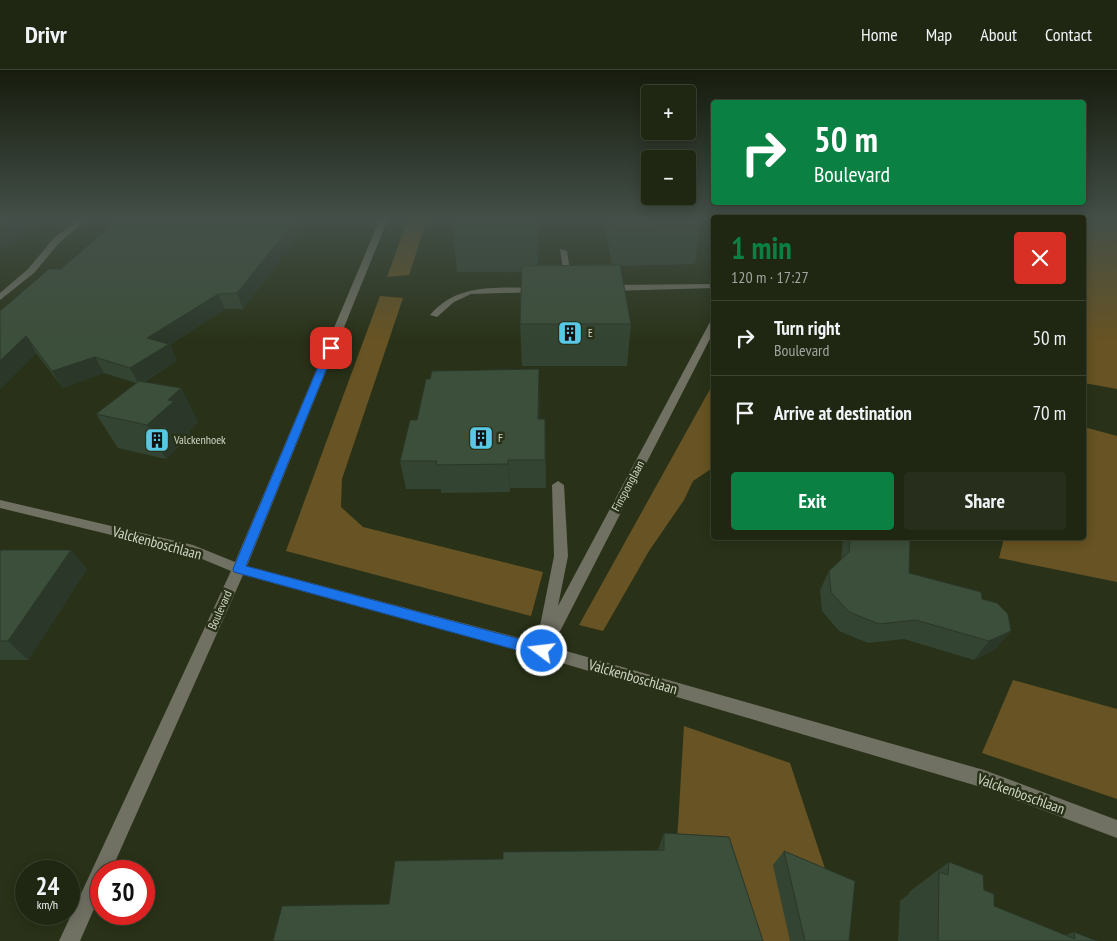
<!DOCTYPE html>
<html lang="en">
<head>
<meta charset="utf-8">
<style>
	:root { --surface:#1f2612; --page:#272e1b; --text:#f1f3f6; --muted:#a1a59f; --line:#3c4332; --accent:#0b8043 }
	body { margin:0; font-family:"PT Sans Narrow",sans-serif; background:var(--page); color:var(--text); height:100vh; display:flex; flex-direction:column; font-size:19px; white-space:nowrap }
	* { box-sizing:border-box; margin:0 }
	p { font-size:16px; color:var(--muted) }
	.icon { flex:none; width:28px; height:28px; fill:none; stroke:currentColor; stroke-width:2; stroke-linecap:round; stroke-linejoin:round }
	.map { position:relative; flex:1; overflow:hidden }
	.panel { position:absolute; left:711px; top:145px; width:375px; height:325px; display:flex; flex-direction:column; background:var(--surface); border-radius:5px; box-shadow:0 2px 12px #0003,0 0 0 1px var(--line) }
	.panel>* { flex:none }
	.hud { position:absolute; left:711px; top:30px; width:375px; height:105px; border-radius:5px; box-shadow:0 2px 12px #0003,0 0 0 1px var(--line); background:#0b8043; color:#fff; overflow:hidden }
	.buttons { position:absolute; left:641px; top:15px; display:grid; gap:10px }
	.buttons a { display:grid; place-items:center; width:55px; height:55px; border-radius:5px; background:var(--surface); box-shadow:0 2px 12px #0003,0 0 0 1px var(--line); font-size:25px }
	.speed { position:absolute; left:15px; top:790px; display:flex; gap:10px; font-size:25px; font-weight:700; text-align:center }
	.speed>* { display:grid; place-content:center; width:65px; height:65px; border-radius:50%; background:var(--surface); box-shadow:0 2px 12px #0003,0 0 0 1px var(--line); line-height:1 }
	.speed small { font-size:12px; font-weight:400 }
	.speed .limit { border:8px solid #d22; background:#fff; color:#111 }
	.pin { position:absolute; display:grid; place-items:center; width:42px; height:42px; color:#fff; margin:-21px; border-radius:10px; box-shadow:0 2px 8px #0006 }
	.me { position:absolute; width:55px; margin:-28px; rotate:285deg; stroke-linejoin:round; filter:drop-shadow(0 0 4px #0008) }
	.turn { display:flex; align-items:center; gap:18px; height:105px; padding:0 20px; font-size:22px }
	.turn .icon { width:65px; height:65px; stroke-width:2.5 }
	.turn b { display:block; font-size:35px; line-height:42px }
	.round { display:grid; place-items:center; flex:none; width:52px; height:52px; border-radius:5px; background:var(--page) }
	.head { display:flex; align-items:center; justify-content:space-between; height:85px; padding:0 20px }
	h1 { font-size:30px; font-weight:600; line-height:38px; color:var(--accent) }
	.primary-button { display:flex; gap:10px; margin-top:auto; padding:10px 20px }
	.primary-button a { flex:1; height:58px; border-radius:5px; background:var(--accent); color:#fff; font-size:20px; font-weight:600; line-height:58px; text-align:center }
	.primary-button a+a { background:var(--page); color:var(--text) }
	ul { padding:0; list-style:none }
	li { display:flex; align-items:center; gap:15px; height:75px; padding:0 20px; border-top:1px solid var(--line) }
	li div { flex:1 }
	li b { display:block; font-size:19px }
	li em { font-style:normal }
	header { display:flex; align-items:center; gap:30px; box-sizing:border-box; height:70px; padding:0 25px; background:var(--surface); border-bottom:1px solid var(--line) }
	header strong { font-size:24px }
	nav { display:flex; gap:28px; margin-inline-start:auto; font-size:18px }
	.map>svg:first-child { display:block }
</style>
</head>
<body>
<header>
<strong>Drivr</strong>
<nav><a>Home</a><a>Map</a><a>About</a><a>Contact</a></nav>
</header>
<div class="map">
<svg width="1117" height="871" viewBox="0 0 1117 871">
	<rect width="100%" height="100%" fill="#293218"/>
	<g fill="#675323">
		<polygon points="408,149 427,149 409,205 387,207"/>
		<polygon points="1084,149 1117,149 1117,319 1084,313"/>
		<polygon points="380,226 403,228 342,409 341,437 363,457 543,502 531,546 286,481"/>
		<polygon points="714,312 714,397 693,411 684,430 649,481 603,561 579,555"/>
		<polygon points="1084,357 1117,366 1117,512 999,488 1004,468 1084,468"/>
		<polygon points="1013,610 1117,639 1117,729 982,683"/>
		<polygon points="684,656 790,693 849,871 678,871 673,838"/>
	</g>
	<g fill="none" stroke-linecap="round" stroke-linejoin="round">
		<g fill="#707063" fill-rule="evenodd">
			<polygon points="79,149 87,149 60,172 34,203 0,230 0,223 28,199 54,168"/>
			<polygon points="380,149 388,149 247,496 538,573 540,571 538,566 554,486 552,415 558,411 564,415 568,486 558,536 710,252 714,249 714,261 552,577 984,700 1117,750 1117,768 984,718 555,591 243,505 111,801 101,801 101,823 80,871 59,871 231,501 190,484 0,438 0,430 193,475 235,492"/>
			<polygon points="560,179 567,181 572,214 565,212"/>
			<polygon points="714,214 714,218 609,221 605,218 609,215"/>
			<path d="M536,217L540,220L539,222L471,224L454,232L437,247L430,245C458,212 497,219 536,217Z"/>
		</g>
	</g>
	<g fill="#344432">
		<polygon points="539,149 538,196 612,195 605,155 606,149 697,149 700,156 695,194 620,196 631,254 627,296 522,296 520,254 522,202 457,202 453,164"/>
		<polygon points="296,160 298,167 243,239 225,239 170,275 177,291 144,312 181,318 198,352 189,361 191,365 166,389 118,378 96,344 136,313 104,303 63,318 36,283 0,319 61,199"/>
		<polygon points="430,309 540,326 539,349 545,349 546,418 510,418 510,422 441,423 441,419 406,419 400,391 417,350"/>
		<polygon points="843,468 910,468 909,503 982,529 1011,561 994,580 974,590 904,569 868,573 839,561 822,541 820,520 829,501 841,490"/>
		<polygon points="71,480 87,499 28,590 0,590 0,481"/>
		<polygon points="664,763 729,767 389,834 503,789 658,780"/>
		<polygon points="784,781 849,871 790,871 773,795"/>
		<polygon points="949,792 984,820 994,836 1066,865 1074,862 1097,871 898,871 900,831 909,824 909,822"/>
	</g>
	<g fill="#2a3729">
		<polygon points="15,149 44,149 0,182 0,159"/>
		<polygon points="290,149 304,149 296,160 298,167 243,239 237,223"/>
		<polygon points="537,149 539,149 538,202 537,164"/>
		<polygon points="218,224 225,239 170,275 177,291 139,314 130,298 147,268"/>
		<polygon points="26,266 36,283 0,319 0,291"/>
		<polygon points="95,287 104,303 63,318 52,301"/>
		<polygon points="539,299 540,326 539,376 538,349"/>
		<polygon points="181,318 198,352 189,361 191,365 166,389 147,355 168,330"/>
		<polygon points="508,390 510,418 510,422 508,394"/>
		<polygon points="71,480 87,499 28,590 8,571"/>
		<polygon points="1011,561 994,580 974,590 989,571"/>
	</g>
	<g fill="#3c4f3a" stroke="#2a3729">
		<polygon points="0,149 15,149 0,159"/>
		<polygon points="119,149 290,149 288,152 294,152 237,223 218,224 147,268 169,274 130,298 95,287 52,301 26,266 0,291 0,241 49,199 61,199"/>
		<polygon points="457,149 537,149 537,164 453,164"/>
		<polygon points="613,149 697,149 700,156 614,158"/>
		<polygon points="620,195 631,254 520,254 522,196"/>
		<polygon points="539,299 538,349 545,349 545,390 508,390 508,394 436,395 437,391 400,391 410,350 417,350 426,309 430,309 432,301"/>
		<polygon points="139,311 181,318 168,330 174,331 147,355 96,344"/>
		<polygon points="850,468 910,468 909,503 981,522 982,529 997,533 1008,544 1011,561 989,571 916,550 879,554 849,542 831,522 829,501 849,482"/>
		<polygon points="0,480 71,480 8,571 0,571"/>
		<polygon points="664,763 729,767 763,871 273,871 282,836 389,834 395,791 503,789 503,782 664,780"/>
		<polygon points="784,781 855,811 849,871 805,871"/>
		<polygon points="949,792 983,805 984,820 994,824 994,836 1075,869 1074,862 1097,871 938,871 939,802 948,805"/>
	</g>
	<linearGradient id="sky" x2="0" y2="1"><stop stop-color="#171c0d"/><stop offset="0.55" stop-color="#434f48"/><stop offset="1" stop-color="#434f48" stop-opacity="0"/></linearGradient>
	<rect width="1117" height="271" fill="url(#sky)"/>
	<polygon fill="#1a73e8" stroke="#114b97" points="331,275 335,278 246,496 542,575 547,577 549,581 547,585 542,587 234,502 233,499 326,278"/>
	<defs>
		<symbol id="building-square" viewBox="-11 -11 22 22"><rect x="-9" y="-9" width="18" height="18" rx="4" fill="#59c8e5" stroke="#293218"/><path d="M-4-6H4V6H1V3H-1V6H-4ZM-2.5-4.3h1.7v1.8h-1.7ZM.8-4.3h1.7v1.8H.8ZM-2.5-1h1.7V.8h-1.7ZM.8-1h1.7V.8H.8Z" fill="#111"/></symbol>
	</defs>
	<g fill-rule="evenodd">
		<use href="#building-square" x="556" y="249" width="28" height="28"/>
		<use href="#building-square" x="467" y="354" width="28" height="28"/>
		<use href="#building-square" x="143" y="356" width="28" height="28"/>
	</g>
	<g text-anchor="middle" stroke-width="5" stroke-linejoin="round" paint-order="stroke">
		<g font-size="11" fill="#d0d5c6" stroke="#293218" text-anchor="start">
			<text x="588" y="267">E</text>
		</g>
		<g font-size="12" fill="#d0d5c6" stroke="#293218" text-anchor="start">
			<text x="498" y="372">F</text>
			<text x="174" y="374">Valckenhoek</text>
		</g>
		<g font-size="12" fill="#d0d5c6" stroke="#293218">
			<text transform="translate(628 416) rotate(-62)" y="4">Finsponglaan</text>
			<text transform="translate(220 540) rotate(-66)" y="4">Boulevard</text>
		</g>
		<g font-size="15" fill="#d0d5c6" stroke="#293218">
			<text transform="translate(157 473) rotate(15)" y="5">Valckenboschlaan</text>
			<text transform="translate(633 607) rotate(16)" y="5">Valckenboschlaan</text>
			<text transform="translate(1021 724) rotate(20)" y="5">Valckenboschlaan</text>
		</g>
	</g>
</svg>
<div class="buttons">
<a>+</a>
<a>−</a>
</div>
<div class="speed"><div>24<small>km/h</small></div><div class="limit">30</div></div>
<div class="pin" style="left:331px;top:278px;background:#d93025"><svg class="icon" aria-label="arrive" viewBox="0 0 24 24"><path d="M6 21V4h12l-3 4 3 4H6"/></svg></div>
<svg class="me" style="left:542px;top:581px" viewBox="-20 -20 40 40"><circle r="17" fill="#1a73e8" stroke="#fff" stroke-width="3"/><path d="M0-11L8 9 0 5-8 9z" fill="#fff"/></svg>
<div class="hud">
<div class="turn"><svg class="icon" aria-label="right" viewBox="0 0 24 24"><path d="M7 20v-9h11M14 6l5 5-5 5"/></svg><div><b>50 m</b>Boulevard</div></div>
</div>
<section class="panel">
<div class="head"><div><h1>1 min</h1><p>120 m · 17:27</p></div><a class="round" style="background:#d93025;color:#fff"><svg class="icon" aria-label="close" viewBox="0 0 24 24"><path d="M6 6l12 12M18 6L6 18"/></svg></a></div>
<ul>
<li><svg class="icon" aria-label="right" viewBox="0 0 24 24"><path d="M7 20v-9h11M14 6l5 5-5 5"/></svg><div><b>Turn right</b><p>Boulevard</p></div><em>50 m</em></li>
<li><svg class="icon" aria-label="arrive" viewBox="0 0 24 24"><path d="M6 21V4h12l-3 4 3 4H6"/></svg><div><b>Arrive at destination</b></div><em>70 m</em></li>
</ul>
<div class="primary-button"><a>Exit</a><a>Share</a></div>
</section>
</div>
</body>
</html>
